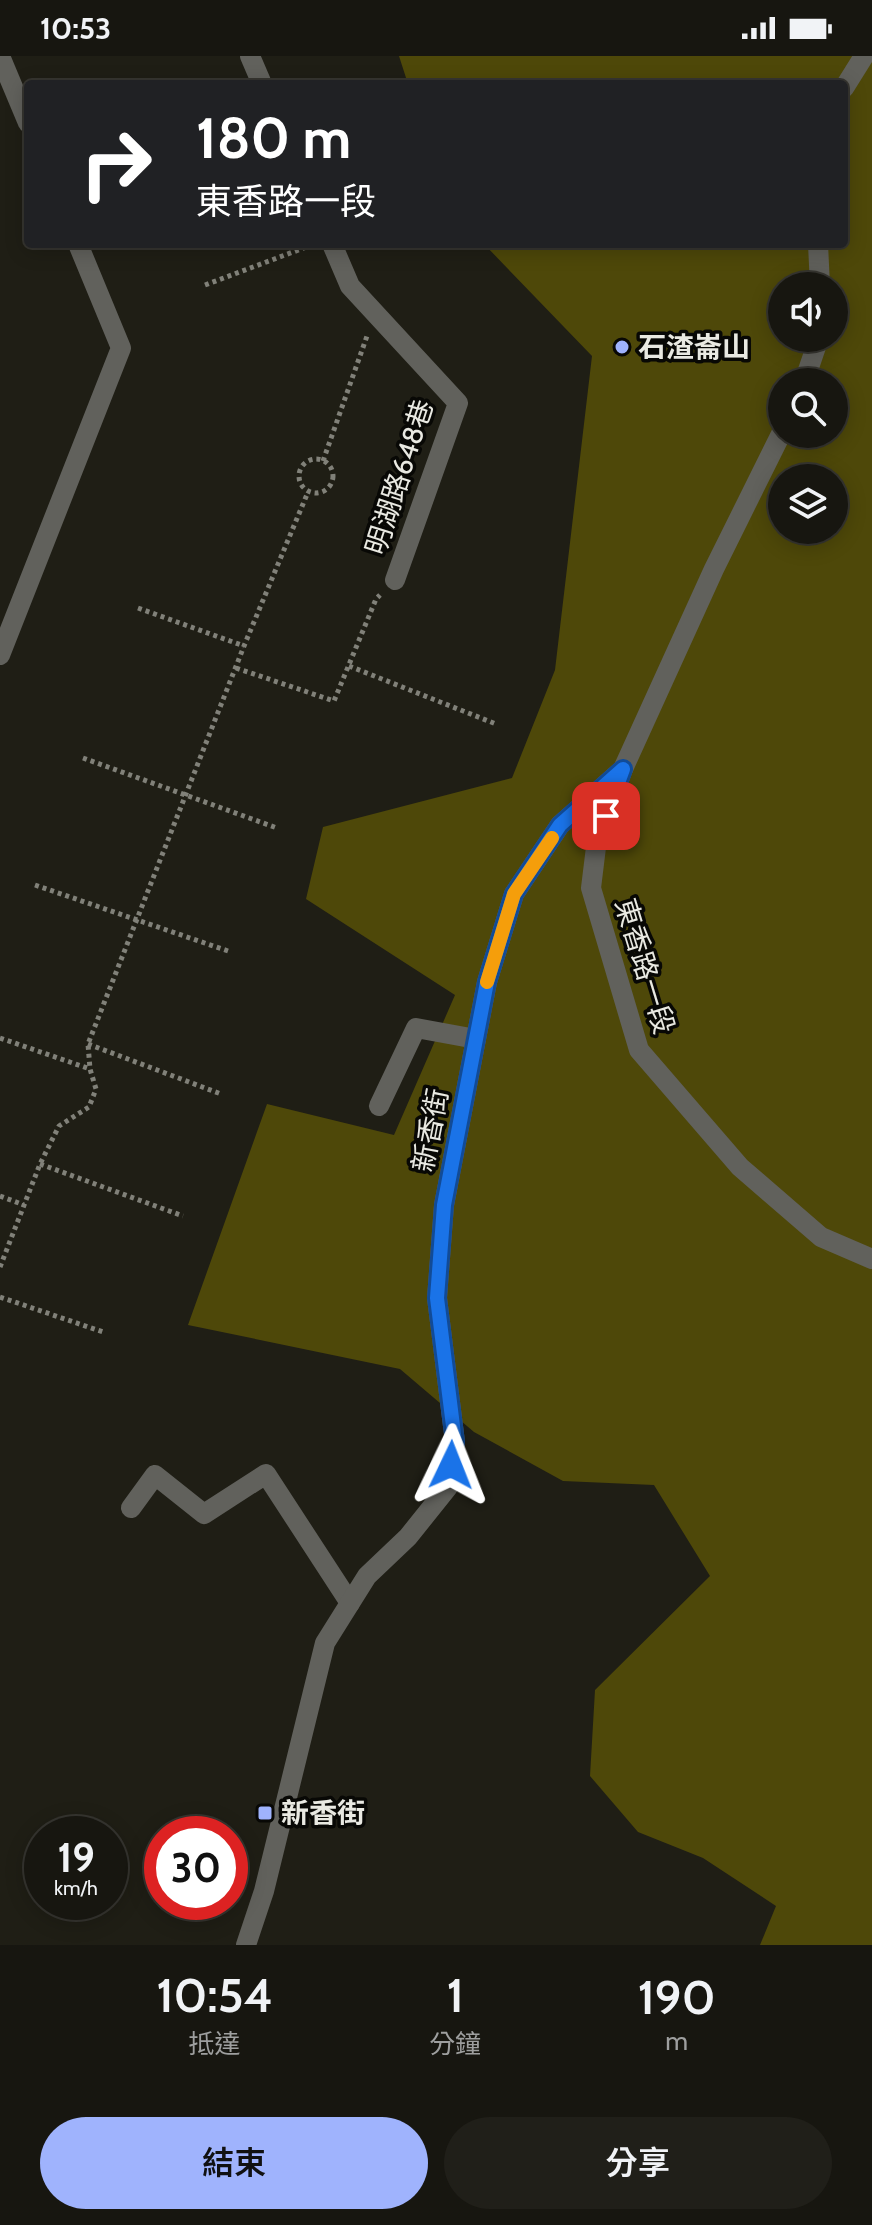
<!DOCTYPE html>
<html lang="zh-TW">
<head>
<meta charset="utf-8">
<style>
	:root { --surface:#171610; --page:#201f19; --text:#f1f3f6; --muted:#9e9f9f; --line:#363530; --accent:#9fb3fd }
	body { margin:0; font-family:Cabin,"Noto Sans TC",sans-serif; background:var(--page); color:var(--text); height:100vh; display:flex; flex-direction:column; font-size:30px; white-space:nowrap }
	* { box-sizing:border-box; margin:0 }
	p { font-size:26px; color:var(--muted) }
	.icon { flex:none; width:44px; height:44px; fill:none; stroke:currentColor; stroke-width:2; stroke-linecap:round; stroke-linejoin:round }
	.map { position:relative; height:1889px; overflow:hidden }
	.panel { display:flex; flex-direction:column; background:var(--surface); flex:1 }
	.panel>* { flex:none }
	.top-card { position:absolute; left:24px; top:24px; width:824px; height:168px; border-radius:8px; box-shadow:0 4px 20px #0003,0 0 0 2px var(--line); background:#202124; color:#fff; overflow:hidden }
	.controls { position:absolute; left:768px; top:216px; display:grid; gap:16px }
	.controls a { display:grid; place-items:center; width:80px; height:80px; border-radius:50%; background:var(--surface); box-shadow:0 4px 20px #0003,0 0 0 2px var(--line); font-size:40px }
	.speed { position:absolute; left:24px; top:1760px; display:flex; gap:16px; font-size:40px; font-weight:700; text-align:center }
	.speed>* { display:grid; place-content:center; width:104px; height:104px; border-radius:50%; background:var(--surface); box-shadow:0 4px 20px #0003,0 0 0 2px var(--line); line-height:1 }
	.speed small { font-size:20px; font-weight:400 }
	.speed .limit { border:12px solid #d22; background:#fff; color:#111 }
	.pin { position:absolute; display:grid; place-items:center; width:68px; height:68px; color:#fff; margin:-34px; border-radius:16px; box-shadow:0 4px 12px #0006 }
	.me { position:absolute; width:88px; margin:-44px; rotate:2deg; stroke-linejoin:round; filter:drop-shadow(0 0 6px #0008) }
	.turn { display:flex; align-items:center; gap:28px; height:168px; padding:0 40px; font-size:36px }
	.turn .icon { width:104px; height:104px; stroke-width:2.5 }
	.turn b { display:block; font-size:56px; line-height:68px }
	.eta { display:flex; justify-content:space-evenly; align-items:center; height:136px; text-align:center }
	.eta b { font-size:48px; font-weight:600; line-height:56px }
	.primary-button { display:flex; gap:16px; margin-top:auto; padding:16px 40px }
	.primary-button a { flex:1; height:92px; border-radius:48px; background:var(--accent); color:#111; font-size:32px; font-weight:600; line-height:92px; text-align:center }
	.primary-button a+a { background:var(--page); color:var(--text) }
	.status { display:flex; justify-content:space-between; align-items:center; height:56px; padding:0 40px; background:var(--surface); direction:ltr }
	.status svg { height:22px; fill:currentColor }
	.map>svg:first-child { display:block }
</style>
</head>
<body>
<div class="status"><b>10:53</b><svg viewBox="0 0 49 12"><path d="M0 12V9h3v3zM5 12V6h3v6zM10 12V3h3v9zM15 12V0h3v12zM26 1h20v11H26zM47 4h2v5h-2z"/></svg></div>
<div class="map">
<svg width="872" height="1889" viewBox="0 0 872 1889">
	<rect width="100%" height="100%" fill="#1f1e15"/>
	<path fill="#4e4809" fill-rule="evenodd" d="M399,0H872V1889H760L776,1850L703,1802L638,1776L590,1720L595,1634L710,1520L654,1429L563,1425L474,1376L400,1313L188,1269L267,1048L394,1079L455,939L306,843L323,771L512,722L555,614L592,300L484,188H844V28H408ZM782,230H834V282H782ZM782,326H834V378H782ZM782,422H834V474H782Z"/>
	<polygon fill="#3e414a" points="232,1812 243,1814 238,1834 230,1832"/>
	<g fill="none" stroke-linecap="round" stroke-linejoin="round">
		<g stroke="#818179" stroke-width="5" stroke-dasharray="4 4" stroke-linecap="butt">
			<polyline points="205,229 309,190"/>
			<circle cx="316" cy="420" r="17"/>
			<polyline points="323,405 367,280"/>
			<polyline points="138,552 244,590"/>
			<polyline points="349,610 496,668"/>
			<polyline points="236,612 334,645 376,543 380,539"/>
			<polyline points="83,702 277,772"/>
			<polyline points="35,829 228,895"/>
			<polyline points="0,982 90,1013"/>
			<polyline points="88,988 221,1038"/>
			<polyline points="40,1108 183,1160"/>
			<polyline points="0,1140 24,1149"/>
			<polyline points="0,1211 40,1108 59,1070 89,1051 96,1033 90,1013 88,988 244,590 308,436"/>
			<polyline points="0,1241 106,1277"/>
		</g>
		<g stroke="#61615c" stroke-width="20">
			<polyline points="0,0 28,67"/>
			<polyline points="250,0 262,28"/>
			<polyline points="844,32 864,0"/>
			<polyline points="332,188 350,230 458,347 395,524"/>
			<polyline points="818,188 820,230"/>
			<polyline points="804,326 819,282"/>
			<polyline points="782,376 714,513 623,713 597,783 591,832 639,994 740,1111 821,1181 872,1203"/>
			<polyline points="0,599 121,292 78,188"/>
			<polyline points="379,1050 416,972 476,983"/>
			<polyline points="131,1452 155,1419 204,1458 266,1418 350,1547"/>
			<polyline points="246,1889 264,1835 325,1587 367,1520 408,1481 448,1431 455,1386 437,1242 444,1149 487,926 514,838 560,769 623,713"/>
		</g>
	</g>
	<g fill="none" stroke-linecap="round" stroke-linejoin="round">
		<defs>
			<polyline id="route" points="451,1409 455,1386 437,1242 444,1149 487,926 514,838 560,769 623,713 606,760"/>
		</defs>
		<use href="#route" stroke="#114b97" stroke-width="20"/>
		<use href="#route" stroke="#1a73e8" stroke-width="14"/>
		<polyline stroke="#f59e0b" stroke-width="14" points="487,926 514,838 552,782"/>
	</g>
	<g fill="#9fb3fd" stroke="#080805" stroke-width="3">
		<circle cx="622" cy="291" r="8"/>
		<rect x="257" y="1749" width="16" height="16" rx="4"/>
	</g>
	<g text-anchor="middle" stroke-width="7" stroke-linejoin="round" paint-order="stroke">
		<g font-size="28" font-weight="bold" fill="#e9e9e2" stroke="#080805" text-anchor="start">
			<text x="638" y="301">石渣崙山</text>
			<text x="281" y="1767">新香街</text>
		</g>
		<g font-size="28" fill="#e9e9e2" stroke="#080805">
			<text transform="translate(399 421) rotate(-72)" y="10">明湖路648巷</text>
			<text transform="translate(645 910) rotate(73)" y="10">東香路一段</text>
			<text transform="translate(430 1074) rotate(-79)" y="10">新香街</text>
		</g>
	</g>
</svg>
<div class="controls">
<a><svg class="icon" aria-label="sound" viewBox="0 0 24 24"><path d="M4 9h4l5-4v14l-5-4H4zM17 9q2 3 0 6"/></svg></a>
<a><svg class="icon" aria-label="search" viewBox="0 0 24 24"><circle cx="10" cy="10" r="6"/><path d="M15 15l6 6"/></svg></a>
<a><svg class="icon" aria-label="layers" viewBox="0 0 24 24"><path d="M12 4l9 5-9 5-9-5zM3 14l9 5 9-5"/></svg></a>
</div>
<div class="speed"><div>19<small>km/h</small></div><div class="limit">30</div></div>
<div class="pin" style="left:606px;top:760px;background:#d93025"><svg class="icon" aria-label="arrive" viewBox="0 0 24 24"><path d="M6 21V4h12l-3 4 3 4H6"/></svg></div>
<svg class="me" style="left:451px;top:1409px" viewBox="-20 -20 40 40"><path d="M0-17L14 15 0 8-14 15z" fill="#1a73e8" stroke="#fff" stroke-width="4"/></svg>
<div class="top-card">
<div class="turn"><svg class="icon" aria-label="right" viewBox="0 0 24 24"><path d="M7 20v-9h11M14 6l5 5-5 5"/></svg><div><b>180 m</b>東香路一段</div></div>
</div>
</div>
<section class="panel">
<div class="eta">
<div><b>10:54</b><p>抵達</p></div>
<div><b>1</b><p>分鐘</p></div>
<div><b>190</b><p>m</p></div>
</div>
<div class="primary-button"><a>結束</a><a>分享</a></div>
</section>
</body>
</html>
